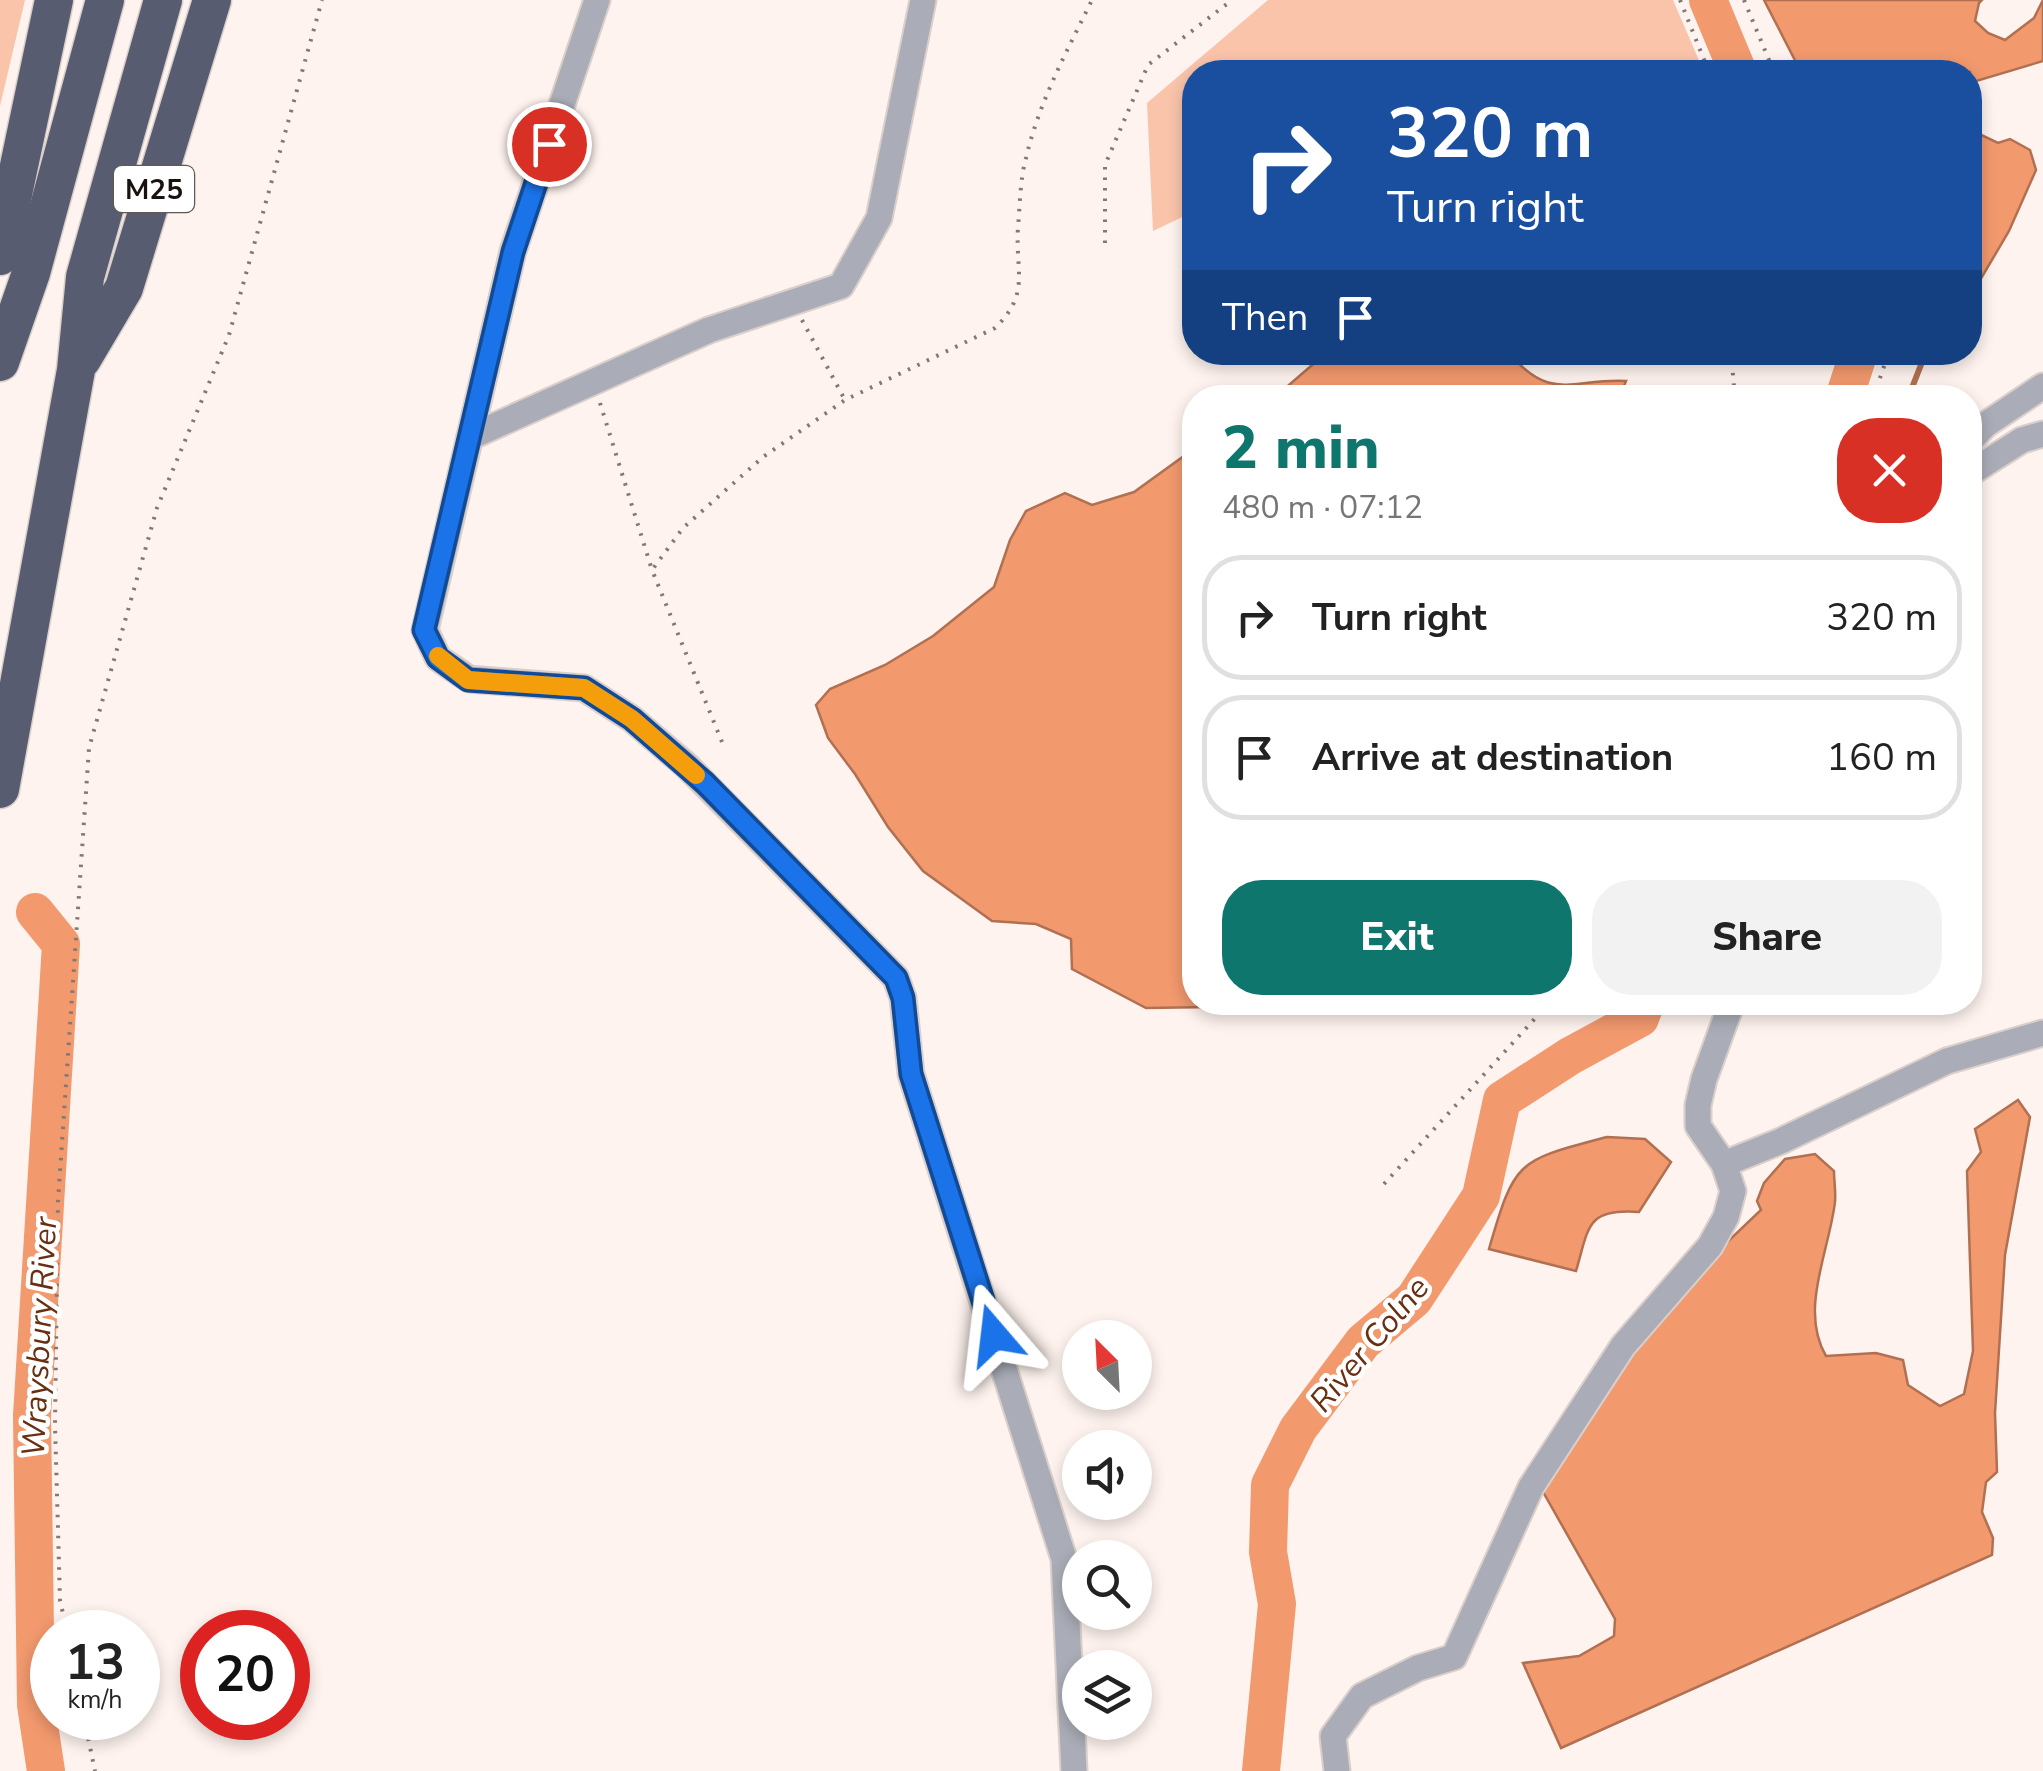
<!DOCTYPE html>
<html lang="en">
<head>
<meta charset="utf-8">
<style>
	:root { --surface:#fff; --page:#f2f2f2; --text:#222; --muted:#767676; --line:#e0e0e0; --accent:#0f766e }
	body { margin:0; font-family:"Nunito Sans",sans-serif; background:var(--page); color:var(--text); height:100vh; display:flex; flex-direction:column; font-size:38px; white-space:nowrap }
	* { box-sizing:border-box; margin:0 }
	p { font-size:32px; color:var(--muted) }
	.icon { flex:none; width:55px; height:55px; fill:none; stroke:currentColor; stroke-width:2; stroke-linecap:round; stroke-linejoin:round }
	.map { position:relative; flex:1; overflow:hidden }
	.panel { position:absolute; left:1182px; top:385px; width:800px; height:630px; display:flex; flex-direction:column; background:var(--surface); border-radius:40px; box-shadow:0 5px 15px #0003 }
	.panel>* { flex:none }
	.guide { position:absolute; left:1182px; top:60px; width:800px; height:305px; border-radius:40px; box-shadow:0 5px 15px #0003; background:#1a4fa0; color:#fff; overflow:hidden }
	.needle { width:65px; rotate:336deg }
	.buttons { position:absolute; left:1062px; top:1320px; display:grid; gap:20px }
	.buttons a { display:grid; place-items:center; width:90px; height:90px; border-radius:50%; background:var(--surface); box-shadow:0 5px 15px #0003; font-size:50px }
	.speed { position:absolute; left:30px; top:1610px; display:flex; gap:20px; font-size:50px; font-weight:700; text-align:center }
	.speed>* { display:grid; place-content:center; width:130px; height:130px; border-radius:50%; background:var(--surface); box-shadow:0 5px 15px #0003; line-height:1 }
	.speed small { font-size:25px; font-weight:400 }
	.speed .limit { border:15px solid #d22; background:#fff; color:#111 }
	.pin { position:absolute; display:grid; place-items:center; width:85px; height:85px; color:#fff; margin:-42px; border:5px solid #fff; border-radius:50%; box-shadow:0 2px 10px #0007 }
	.me { position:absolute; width:110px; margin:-55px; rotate:343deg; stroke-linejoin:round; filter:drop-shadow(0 0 8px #0008) }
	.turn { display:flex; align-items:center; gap:35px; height:210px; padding:0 40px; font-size:45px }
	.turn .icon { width:130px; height:130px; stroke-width:2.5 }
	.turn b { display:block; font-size:70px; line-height:85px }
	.then { display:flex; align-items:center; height:95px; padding:0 40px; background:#0003; gap:20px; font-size:38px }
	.round { display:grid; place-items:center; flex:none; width:105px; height:105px; border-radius:40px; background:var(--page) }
	.overview { display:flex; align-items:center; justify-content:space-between; height:170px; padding:0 40px }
	h1 { font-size:60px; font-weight:800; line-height:75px; color:var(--accent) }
	.primary-button { display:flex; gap:20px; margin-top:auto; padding:20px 40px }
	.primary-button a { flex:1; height:115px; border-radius:40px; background:var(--accent); color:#fff; font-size:40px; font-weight:800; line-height:115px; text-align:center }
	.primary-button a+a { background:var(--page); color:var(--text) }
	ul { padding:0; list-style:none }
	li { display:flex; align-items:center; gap:30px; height:125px; margin:0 20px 15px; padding:0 20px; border:5px solid var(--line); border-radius:40px }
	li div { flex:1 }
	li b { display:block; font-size:38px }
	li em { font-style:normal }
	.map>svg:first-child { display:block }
</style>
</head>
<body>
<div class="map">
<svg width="2043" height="1771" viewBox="0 0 2043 1771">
	<rect width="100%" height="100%" fill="#fef3ee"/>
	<g fill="#fac4ab">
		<polygon points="0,0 25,0 0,106"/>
		<polygon points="1268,0 1673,0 1704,72 1195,72 1195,211 1153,231 1147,103"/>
	</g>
	<g fill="#f2996e" stroke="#b17051" stroke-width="2.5">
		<polygon points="1764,0 1982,0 1979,3 1975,21 1988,33 2005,40 2034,18 2043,0 2043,61 1976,81 1970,90 1970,72 1801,72"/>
		<polygon points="1970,122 1977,133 1998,143 2010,139 2030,150 2036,170 2009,231 1979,282 1970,281"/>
		<path d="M1326,353H1509C1551,403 1572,378 1626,381L1619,398L1275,397Z"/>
		<polygon points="1195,448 1195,1002 1222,1003 1213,1007 1146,1008 1072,969 1071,939 1036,924 992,921 923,871 888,827 855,774 828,738 816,705 830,689 885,665 933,636 994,587 1010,540 1026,511 1065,493 1092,505 1134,492"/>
		<path d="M2018,1100L2030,1117L2005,1255L1995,1413L1997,1472L1986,1482L1982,1512L1993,1538L1992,1555L1561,1748L1523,1663L1579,1656L1614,1636L1615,1619L1542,1490L1583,1419L1681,1286L1761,1210L1757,1201L1764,1183L1785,1159L1815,1154L1834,1171C1834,1181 1836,1192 1835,1202C1829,1252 1799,1310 1826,1356L1876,1353L1903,1360L1908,1385L1940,1406L1964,1394L1973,1351L1967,1171L1981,1152L1975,1129Z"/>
		<path d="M1607,1137L1645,1139L1671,1162L1639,1212C1586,1208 1589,1227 1576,1271L1489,1249C1515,1159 1517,1161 1607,1137Z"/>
	</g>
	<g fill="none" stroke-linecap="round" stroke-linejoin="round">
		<g stroke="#b17051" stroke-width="6">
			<polyline points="1908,398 1926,352"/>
			<polyline points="1640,1018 1664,1002"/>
		</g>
		<g stroke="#f2996e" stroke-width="38">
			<polyline points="1708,0 1738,72"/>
			<polyline points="1844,398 1859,352"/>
			<polyline points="35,912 61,944 32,1416 36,1705 46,1771"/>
			<polyline points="1261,1771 1277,1604 1268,1552 1270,1485 1298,1429 1363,1342 1414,1299 1481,1196 1502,1100 1570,1056 1640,1018 1646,1002"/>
		</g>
		<defs>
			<g id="minor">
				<polyline points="597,0 513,251 425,630 438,658 469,679 584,688 632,719 687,766 896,978 903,998 911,1074 1064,1559 1074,1771"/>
				<polyline points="470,437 709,330 841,286 879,218 923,0"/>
				<polyline points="1970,441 1985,425 2043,386"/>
				<polyline points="1970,473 2022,440 2043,434"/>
				<polyline points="1724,1164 1781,1141 1947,1061 2043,1033"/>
				<polyline points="1337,1771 1333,1736 1362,1696 1418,1668 1454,1657 1531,1487 1623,1346 1710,1246 1726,1217 1733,1191 1724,1164 1698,1126 1698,1105 1704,1079 1732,1002"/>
			</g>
			<g id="highway">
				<polyline points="0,256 54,0"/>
				<polyline points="82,359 124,288 212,0"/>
				<polyline points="0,362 31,273 105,0"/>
				<polyline points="0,789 76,370 85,277 163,0"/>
			</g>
		</defs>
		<use href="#minor" stroke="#dacfca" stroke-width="29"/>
		<use href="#highway" stroke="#dacfca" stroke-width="41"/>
		<g stroke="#827874" stroke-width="4" stroke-dasharray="2.5 8" stroke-linecap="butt">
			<polyline points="1680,0 1709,72"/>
			<polyline points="1744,0 1774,72"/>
			<polyline points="1105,243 1105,165 1148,65 1232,0"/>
			<polyline points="802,320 845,400"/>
			<polyline points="1731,352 1735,398"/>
			<polyline points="1873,398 1889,352"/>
			<polyline points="600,403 652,570"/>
			<path d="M722,742L652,570L683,528L763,457L845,400L995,328C1031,293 1015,272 1018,227C1020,205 1020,179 1026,158C1039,102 1067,51 1092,0"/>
			<polyline points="1384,1184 1550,1002"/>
			<polyline points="67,1632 60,1600 55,1425 58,1201 89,748 157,508 229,335 322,0"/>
			<polyline points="84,1718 95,1771"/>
		</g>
		<use href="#minor" stroke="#aaadb7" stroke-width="25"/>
		<use href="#highway" stroke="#575c71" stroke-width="38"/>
	</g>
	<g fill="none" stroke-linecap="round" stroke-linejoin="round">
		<defs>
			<polyline id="route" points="549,144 513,252 424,630 438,658 468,680 584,688 632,719 705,783 896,978 903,998 911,1074 994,1335"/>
		</defs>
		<use href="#route" stroke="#114b97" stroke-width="25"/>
		<use href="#route" stroke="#1a73e8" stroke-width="18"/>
		<polyline stroke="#f59e0b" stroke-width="18" points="438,656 468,680 584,688 632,719 696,775"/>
	</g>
	<g text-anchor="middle" stroke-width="9" stroke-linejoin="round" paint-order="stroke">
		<rect fill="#fff" stroke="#5f5956" stroke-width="2.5" x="114" y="166" width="80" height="46" rx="8"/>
		<g font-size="28" font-weight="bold" fill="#1a120e">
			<text x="154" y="199">M25</text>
		</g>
		<g font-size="32" font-style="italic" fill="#682f11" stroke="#fff">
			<text transform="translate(39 1337) rotate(-87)" y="11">Wraysbury River</text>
			<text transform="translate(1369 1344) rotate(-50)" y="11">River Colne</text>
		</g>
	</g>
</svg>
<div class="buttons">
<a><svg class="needle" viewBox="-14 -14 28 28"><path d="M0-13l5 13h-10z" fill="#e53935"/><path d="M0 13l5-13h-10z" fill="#767676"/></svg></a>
<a><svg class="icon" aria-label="sound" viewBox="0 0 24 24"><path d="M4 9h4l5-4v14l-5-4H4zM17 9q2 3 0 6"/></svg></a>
<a><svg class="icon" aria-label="search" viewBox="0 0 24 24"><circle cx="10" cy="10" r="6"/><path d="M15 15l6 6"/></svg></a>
<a><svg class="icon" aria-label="layers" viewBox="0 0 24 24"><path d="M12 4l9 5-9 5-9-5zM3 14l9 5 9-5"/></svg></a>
</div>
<div class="speed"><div>13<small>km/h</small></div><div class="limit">20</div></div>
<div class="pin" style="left:549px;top:144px;background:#d93025"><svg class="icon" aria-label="arrive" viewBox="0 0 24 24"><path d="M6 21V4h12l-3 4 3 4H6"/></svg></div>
<svg class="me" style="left:994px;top:1335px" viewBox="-20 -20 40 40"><path d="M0-17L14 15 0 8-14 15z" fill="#1a73e8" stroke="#fff" stroke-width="4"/></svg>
<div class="guide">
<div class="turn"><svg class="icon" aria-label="right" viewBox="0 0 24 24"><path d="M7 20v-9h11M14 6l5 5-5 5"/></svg><div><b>320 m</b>Turn right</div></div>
<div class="then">Then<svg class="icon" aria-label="arrive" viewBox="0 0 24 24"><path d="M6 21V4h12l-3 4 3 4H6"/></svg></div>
</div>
<section class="panel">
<div class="overview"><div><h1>2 min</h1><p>480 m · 07:12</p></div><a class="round" style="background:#d93025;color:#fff"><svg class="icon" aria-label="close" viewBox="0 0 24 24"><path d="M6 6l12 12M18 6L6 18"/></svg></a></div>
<ul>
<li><svg class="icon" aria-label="right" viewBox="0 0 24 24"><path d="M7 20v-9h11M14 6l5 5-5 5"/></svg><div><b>Turn right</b></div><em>320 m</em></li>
<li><svg class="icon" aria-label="arrive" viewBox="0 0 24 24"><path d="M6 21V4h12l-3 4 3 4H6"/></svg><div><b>Arrive at destination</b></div><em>160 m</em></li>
</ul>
<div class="primary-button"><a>Exit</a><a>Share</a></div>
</section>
</div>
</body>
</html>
